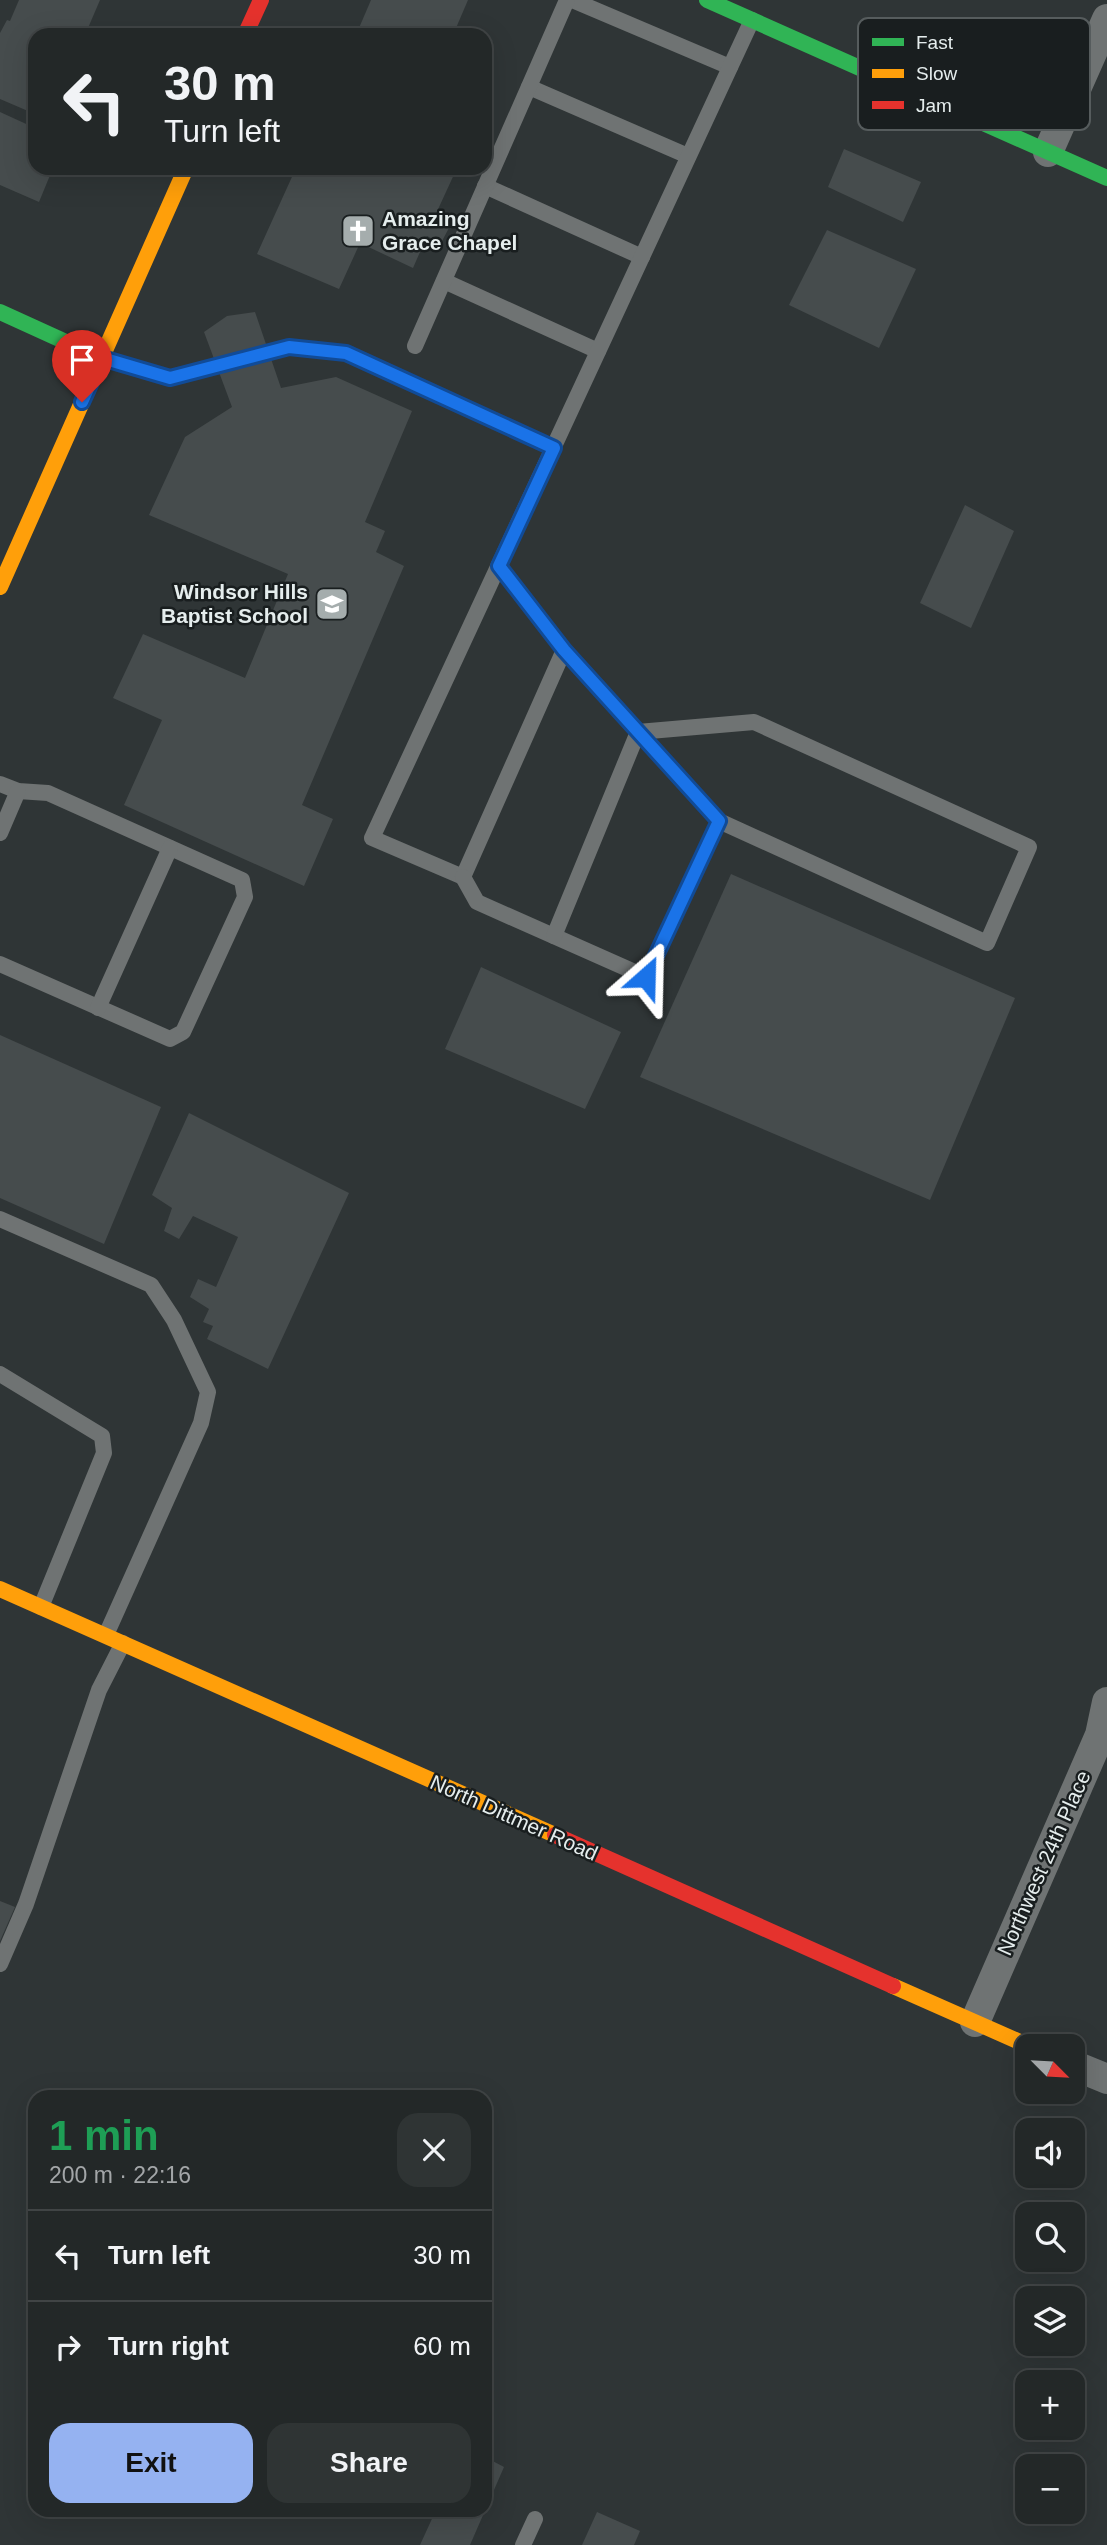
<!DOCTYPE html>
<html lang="en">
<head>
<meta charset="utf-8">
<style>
	:root { --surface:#232828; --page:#2f3434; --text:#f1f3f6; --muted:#a3a6a8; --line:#404445; --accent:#95b2f1 }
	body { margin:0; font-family:Arial,sans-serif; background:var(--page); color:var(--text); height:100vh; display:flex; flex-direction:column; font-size:26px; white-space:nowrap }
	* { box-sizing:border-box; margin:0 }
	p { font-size:23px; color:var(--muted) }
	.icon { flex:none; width:38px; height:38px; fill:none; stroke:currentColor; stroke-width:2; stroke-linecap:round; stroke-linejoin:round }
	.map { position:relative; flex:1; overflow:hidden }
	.sheet { position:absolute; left:28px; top:2090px; width:464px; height:427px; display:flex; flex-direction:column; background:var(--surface); border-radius:21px; box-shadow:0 7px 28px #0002,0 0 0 2px var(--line) }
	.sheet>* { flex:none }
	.top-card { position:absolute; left:28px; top:28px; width:464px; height:147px; border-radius:21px; box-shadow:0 7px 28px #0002,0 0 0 2px var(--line); background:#232828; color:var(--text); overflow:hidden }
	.needle { width:46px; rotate:114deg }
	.controls { position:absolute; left:1015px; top:2034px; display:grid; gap:14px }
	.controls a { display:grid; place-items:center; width:70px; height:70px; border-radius:14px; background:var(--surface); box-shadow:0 7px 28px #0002,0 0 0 2px var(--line); font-size:35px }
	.pin { position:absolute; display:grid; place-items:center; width:60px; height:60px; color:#fff; margin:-72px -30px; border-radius:50% 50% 50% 0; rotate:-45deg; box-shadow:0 0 7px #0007 }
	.pin .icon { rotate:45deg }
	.me { position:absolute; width:77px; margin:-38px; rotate:25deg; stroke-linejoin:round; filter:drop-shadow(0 0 5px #0008) }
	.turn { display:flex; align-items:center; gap:24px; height:147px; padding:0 21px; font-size:32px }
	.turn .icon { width:91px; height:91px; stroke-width:2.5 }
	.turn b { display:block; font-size:49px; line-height:60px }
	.round { display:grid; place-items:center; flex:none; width:74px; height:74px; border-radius:21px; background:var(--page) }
	.headline { display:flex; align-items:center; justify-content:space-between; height:119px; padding:0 21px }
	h1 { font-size:42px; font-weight:700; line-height:52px; color:#1e9e55 }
	.action { display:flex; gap:14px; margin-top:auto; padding:14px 21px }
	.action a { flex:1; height:80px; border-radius:21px; background:var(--accent); color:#111; font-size:28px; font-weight:700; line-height:80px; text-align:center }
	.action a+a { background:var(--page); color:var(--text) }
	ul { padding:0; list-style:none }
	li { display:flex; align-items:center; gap:21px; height:91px; padding:0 21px; border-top:2px solid var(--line) }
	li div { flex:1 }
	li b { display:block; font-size:26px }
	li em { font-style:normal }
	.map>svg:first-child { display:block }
</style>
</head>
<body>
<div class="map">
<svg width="1107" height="2545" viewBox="0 0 1107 2545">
	<rect width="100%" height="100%" fill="#2f3536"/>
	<g fill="#464c4d">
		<polygon points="19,0 100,0 85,35 35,35 35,114 0,99 0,33 7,20 10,21"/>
		<polygon points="371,0 468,0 453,35 356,35"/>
		<polygon points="0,112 35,128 35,168 53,168 39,202 0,185"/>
		<polygon points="844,149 921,182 903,222 828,187"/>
		<polygon points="296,168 457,168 434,218 450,226 441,243 427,236 413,268 360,243 339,289 257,254"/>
		<polygon points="827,230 916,269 879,348 789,305"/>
		<polygon points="255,312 281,388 336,377 412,411 365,522 385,531 376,552 404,566 302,805 333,819 304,886 124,805 162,720 113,698 143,634 245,678 288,574 149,515 185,437 232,407 204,332 227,316"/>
		<polygon points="965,505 1014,531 971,628 920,603"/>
		<polygon points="731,874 1015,998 930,1200 640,1077"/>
		<polygon points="481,967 621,1032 585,1109 445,1049"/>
		<polygon points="0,1035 161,1107 104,1244 0,1198"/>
		<polygon points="189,1113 349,1193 268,1369 207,1339 213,1326 203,1322 209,1309 190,1297 198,1279 216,1287 238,1237 193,1216 179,1239 164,1231 172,1208 152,1195"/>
		<polygon points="0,1901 15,1907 0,1941"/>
		<polygon points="485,2457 504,2467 470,2545 420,2545 436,2510 485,2510"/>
		<polygon points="597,2512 640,2531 634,2545 582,2545"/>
	</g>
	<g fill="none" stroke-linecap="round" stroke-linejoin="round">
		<g stroke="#6f7373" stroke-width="16">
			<polyline points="572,0 730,67"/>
			<polyline points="529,87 688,156"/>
			<polyline points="485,186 642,257"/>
			<polyline points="444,281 598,351"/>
			<polyline points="415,346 567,0"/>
			<polyline points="101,358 170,378 289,347 346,353 554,448"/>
			<polyline points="499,566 564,650 463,877 372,838 752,20"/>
			<polyline points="0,784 18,791 48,793 242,880 245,897 183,1032 170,1039 0,964"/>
			<polyline points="0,833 18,791"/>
			<polyline points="463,877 477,902 646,977 719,821 564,650"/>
			<polyline points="554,936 638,732 754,722 1029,847 987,943 719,821"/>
			<polyline points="98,1008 170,848"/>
			<polyline points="0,1219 151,1285 174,1320 208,1392 201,1423 106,1635"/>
			<polyline points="0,1374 102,1436 104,1453 41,1607"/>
			<polyline points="0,1964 26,1904 99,1690 123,1643"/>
			<polyline points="523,2545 535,2519"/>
		</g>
		<g stroke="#6f7373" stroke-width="30">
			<polyline points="1048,152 1107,19"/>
			<polyline points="975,2022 1100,1735 1107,1702"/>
			<polyline points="1073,2065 1107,2079"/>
		</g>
		<g stroke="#30b455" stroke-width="16">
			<polyline points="707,0 1107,178"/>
			<polyline points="0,312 101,358"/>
		</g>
		<g stroke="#ff9f0a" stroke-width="16">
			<polyline points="0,587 186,168"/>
			<polyline points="0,1589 555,1835"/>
			<polyline points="893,1986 1029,2046"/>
		</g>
		<g stroke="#e5322d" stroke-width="16">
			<polyline points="245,35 261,0"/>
			<polyline points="555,1835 893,1986"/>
		</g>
	</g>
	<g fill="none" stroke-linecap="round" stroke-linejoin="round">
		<defs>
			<polyline id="route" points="82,402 102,358 170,378 289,347 346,353 554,448 499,566 564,650 719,821 646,977"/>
		</defs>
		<use href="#route" stroke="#114b97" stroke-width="18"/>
		<use href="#route" stroke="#1a73e8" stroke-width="12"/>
	</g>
	<defs>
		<symbol id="church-square" viewBox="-11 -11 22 22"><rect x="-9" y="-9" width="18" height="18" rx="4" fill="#a5adad" stroke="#191e1f"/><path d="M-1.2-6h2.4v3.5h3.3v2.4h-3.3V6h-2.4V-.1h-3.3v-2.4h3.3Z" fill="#fff"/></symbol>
		<symbol id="school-square" viewBox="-11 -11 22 22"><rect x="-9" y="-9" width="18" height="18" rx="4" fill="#a5adad" stroke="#191e1f"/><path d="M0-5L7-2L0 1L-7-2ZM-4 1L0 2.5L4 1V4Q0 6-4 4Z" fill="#fff"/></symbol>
	</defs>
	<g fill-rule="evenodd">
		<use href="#church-square" x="339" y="212" width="38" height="38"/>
		<use href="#school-square" x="313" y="585" width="38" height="38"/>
	</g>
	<g text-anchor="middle" stroke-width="5" stroke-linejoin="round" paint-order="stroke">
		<g font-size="21" font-weight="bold" fill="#e5eded" stroke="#191e1f" text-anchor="start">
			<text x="382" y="226">Amazing<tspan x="382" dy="24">Grace Chapel</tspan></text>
			<text x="308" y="599" text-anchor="end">Windsor Hills<tspan x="308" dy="24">Baptist School</tspan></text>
		</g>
		<g font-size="21" fill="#e5eded" stroke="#191e1f">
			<text transform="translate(514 1818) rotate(24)" y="7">North Dittmer Road</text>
			<text transform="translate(1044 1863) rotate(-66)" y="7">Northwest 24th Place</text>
		</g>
	</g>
	<rect x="858" y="18" width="232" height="112" rx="10" fill="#191e1f" stroke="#565c5d" stroke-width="2"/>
	<rect x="872" y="38" width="32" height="8" fill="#30b455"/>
	<rect x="872" y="69" width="32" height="9" fill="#ff9f0a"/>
	<rect x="872" y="101" width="32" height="8" fill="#e5322d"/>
	<g font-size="19" fill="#e5eded">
		<text x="916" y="49">Fast</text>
		<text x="916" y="80">Slow</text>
		<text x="916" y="112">Jam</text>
	</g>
</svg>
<div class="controls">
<a><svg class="needle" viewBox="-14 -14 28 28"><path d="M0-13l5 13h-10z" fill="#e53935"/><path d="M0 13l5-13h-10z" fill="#a3a6a8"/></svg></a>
<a><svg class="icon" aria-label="sound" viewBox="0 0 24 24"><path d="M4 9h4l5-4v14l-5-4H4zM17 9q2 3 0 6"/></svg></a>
<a><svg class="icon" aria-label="search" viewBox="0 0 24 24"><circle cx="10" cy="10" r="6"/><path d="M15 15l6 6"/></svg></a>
<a><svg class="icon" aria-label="layers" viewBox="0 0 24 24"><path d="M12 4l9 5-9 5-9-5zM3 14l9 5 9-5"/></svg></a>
<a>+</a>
<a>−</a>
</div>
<div class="pin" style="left:82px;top:402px;background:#d93025"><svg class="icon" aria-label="arrive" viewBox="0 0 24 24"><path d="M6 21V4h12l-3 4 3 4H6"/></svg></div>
<svg class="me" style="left:646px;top:977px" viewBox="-20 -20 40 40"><path d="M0-17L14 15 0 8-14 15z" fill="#1a73e8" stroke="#fff" stroke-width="4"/></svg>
<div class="top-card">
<div class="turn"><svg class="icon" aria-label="left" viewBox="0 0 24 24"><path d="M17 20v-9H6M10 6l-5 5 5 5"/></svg><div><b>30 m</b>Turn left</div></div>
</div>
<section class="sheet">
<div class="headline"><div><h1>1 min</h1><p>200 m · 22:16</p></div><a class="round"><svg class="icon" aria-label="close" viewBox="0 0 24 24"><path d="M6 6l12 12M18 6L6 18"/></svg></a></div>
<ul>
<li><svg class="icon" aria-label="left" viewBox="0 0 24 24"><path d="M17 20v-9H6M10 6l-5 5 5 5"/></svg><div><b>Turn left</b></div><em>30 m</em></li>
<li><svg class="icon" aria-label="right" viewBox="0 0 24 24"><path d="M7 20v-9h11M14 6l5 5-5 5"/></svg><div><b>Turn right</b></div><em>60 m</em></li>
</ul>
<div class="action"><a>Exit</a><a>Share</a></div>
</section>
</div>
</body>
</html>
